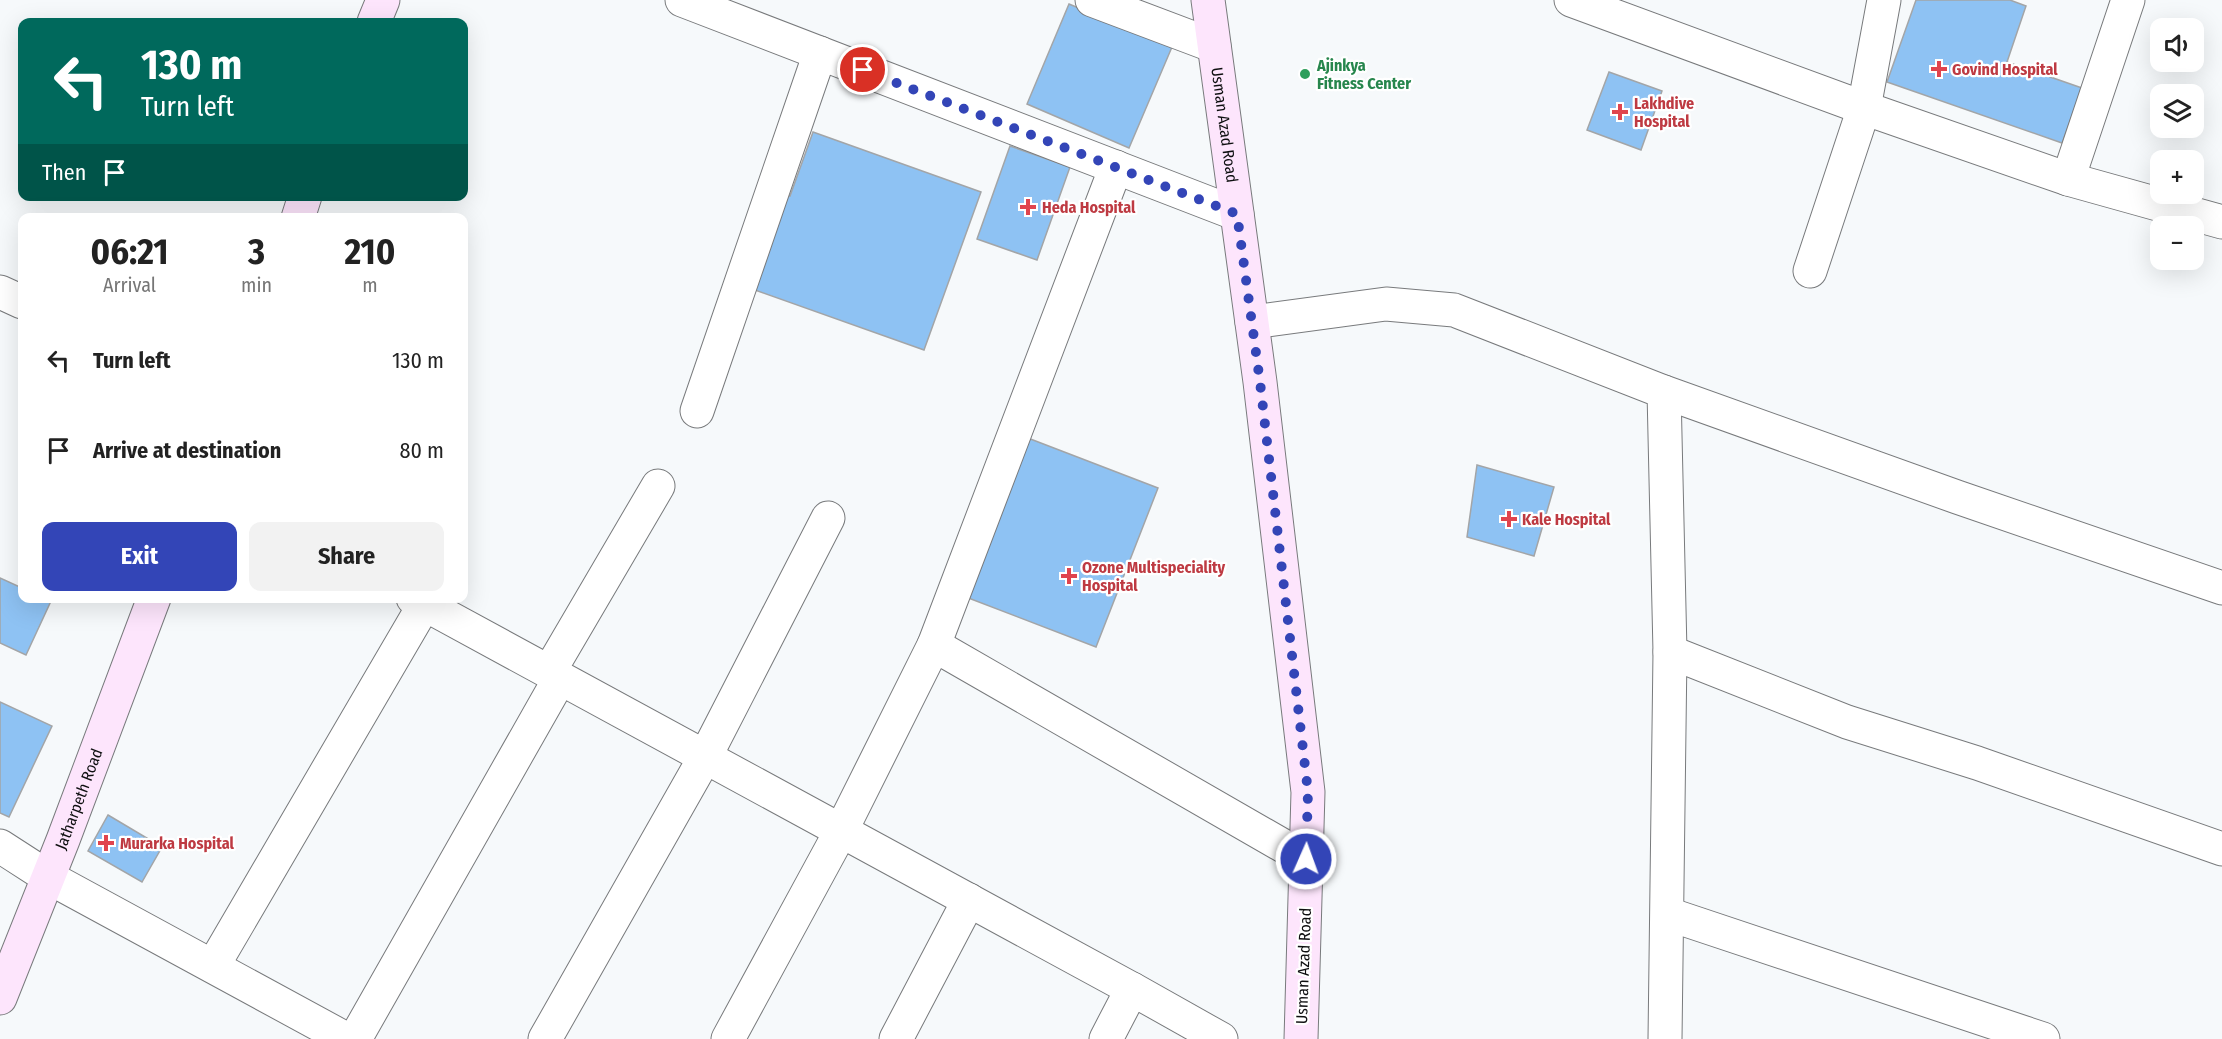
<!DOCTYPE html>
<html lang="en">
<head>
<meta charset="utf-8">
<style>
	:root { --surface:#fff; --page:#f2f2f2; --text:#222; --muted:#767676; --accent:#3345b7 }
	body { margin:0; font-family:"Fira Sans Condensed",sans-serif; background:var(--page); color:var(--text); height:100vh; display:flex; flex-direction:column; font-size:22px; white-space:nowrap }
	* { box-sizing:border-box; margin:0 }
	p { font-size:20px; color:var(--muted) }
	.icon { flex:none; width:33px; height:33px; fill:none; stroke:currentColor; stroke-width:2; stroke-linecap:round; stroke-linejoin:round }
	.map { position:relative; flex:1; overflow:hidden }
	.side { position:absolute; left:18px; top:213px; width:450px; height:390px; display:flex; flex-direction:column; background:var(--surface); border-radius:12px; box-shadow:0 6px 24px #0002 }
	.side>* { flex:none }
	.banner { position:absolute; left:18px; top:18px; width:450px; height:183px; border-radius:12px; box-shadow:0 6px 24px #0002; background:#00695c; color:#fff; overflow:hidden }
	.fabs { position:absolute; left:2150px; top:18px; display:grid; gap:12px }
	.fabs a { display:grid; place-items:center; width:54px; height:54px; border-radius:12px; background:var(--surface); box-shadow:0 6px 24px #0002; font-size:30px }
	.pin { position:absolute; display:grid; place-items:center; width:51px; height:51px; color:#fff; margin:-26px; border:3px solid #fff; border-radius:50%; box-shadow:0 2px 6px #0007 }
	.me { position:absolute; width:66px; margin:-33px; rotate:2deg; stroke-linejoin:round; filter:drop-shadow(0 0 4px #0008) }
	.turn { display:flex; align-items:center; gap:21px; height:126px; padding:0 24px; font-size:27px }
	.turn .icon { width:78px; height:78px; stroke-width:2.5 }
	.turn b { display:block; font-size:42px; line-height:51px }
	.then { display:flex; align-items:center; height:57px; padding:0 24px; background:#0003; gap:12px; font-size:22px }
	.eta { display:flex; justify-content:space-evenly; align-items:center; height:102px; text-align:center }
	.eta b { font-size:36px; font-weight:700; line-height:42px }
	.action { display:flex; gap:12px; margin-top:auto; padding:12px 24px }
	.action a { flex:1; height:69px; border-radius:12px; background:var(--accent); color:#fff; font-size:24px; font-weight:700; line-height:69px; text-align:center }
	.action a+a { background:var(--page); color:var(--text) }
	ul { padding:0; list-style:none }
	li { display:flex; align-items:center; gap:18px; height:90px; padding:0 24px }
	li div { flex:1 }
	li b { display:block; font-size:22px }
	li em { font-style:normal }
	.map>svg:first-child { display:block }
</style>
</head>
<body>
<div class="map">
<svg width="2222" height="1039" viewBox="0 0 2222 1039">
	<rect width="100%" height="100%" fill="#f6f9fb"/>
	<g fill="#8ec2f3" stroke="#a3a5a7" stroke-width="1.5">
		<polygon points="1916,0 2010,0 2026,6 2007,62 2082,88 2062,143 1887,82"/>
		<polygon points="1069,4 1172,47 1129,148 1027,104"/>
		<polygon points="1609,72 1662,91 1641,150 1587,130"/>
		<polygon points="813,132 981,192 924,350 755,290 782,193 790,196"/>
		<polygon points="1010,146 1070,167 1037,260 977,239"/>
		<polygon points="1020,435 1158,488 1096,647 958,594"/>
		<polygon points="1477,465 1554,487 1534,556 1467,537"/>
		<polygon points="0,578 22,588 22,598 46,598 51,601 26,655 0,643"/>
		<polygon points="0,702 52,726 9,817 0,813"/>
		<polygon points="108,815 162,847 142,882 88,851"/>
	</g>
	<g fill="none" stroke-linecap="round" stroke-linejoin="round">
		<defs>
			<g id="minor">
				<polyline points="682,0 1237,214"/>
				<polyline points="1092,0 1214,46"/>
				<polyline points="1571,0 1864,108 2068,179 2222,222"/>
				<polyline points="2068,179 2128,0"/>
				<polyline points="1810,271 1864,108 1884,0"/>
				<polyline points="0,292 22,302"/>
				<polyline points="1252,322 1386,304 1454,310 1664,392 1670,652 1665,1039"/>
				<polyline points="1664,392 1957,497 2222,588"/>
				<polyline points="697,411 820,53"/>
				<polyline points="413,598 1132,989"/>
				<polyline points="934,645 1116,167"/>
				<polyline points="1670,652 1847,722 1977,763 2222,849"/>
				<polyline points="549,672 658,486"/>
				<polyline points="0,846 48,877 346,1039"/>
				<polyline points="1668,914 2043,1039"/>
				<polyline points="213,966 424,605"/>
				<polyline points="355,1039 560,678"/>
				<polyline points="545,1039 705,757 828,518"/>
				<polyline points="728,1039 841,831 934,645 1306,859"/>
				<polyline points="896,1039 969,900"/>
				<polyline points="1106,1039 1132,989 1221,1039"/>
			</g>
			<g id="secondary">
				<path id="s1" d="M1208,0L1260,382L1308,792L1301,1039"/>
				<polyline points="374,22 383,0"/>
				<polyline points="298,218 305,196"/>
				<path id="s2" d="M0,998L63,840L154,598"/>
			</g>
		</defs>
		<use href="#minor" stroke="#787a7c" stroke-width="35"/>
		<use href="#secondary" stroke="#787a7c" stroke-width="35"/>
		<use href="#minor" stroke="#fff" stroke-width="33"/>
		<use href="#secondary" stroke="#fde5fc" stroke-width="33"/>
	</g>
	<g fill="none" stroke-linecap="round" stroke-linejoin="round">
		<polyline stroke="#3345b7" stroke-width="10" stroke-dasharray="0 18" points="863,70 1237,214 1260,382 1308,792 1306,859"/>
	</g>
	<g fill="#e0444e" stroke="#fff" stroke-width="2">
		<path d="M1936 60h6v6h6v6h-6v6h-6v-6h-6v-6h6z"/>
		<path d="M1617 103h6v6h6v6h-6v6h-6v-6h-6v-6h6z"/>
		<path d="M1025 198h6v6h6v6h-6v6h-6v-6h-6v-6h6z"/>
		<path d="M1506 510h6v6h6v6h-6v6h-6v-6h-6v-6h6z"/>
		<path d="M1066 567h6v6h6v6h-6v6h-6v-6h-6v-6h6z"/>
		<path d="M103 834h6v6h6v6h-6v6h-6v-6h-6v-6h6z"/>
	</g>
	<circle fill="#2e9e5b" stroke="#fff" stroke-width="2" cx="1305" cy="74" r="6"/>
	<g text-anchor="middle" stroke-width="4.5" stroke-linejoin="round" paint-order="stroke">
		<g font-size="16" font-weight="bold" fill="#27864d" stroke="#fff" text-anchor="start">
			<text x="1317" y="71">Ajinkya<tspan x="1317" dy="18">Fitness Center</tspan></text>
		</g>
		<g font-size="16" font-weight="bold" fill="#be3a42" stroke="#fff" text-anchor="start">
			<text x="1952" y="75">Govind Hospital</text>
			<text x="1634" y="109">Lakhdive<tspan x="1634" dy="18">Hospital</tspan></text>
			<text x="1042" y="213">Heda Hospital</text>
			<text x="1522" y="525">Kale Hospital</text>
			<text x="1082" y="573">Ozone Multispeciality<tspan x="1082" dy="18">Hospital</tspan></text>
			<text x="120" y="849">Murarka Hospital</text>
		</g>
		<g font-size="16" fill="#0e0f10" stroke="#fff">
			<text dy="6" stroke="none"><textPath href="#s1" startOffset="126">Usman Azad Road</textPath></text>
			<text dy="6" stroke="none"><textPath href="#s2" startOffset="214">Jatharpeth Road</textPath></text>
			<text transform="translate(1303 966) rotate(-88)" y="6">Usman Azad Road</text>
		</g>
	</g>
</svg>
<div class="fabs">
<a><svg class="icon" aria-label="sound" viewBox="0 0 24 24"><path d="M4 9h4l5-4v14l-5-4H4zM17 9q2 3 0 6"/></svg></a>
<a><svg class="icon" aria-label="layers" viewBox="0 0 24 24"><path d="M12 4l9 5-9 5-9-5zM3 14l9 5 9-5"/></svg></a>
<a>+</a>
<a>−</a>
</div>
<div class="pin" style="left:863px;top:70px;background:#d93025"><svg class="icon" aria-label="arrive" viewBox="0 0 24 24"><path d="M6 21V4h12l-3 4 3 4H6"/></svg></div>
<svg class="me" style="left:1306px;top:859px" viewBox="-20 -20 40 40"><circle r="17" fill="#3345b7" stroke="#fff" stroke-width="3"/><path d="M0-11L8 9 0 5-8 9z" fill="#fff"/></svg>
<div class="banner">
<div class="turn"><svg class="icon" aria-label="left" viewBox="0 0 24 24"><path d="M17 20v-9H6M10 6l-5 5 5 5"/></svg><div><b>130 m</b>Turn left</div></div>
<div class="then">Then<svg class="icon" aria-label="arrive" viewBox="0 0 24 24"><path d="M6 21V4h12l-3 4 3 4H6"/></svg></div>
</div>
<section class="side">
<div class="eta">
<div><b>06:21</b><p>Arrival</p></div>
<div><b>3</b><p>min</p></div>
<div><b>210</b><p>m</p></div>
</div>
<ul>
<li><svg class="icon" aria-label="left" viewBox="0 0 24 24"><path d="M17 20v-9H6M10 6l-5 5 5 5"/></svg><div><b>Turn left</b></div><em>130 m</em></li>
<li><svg class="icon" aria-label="arrive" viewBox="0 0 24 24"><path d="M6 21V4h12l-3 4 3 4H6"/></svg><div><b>Arrive at destination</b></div><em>80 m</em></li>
</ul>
<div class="action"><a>Exit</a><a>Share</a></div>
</section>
</div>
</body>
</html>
